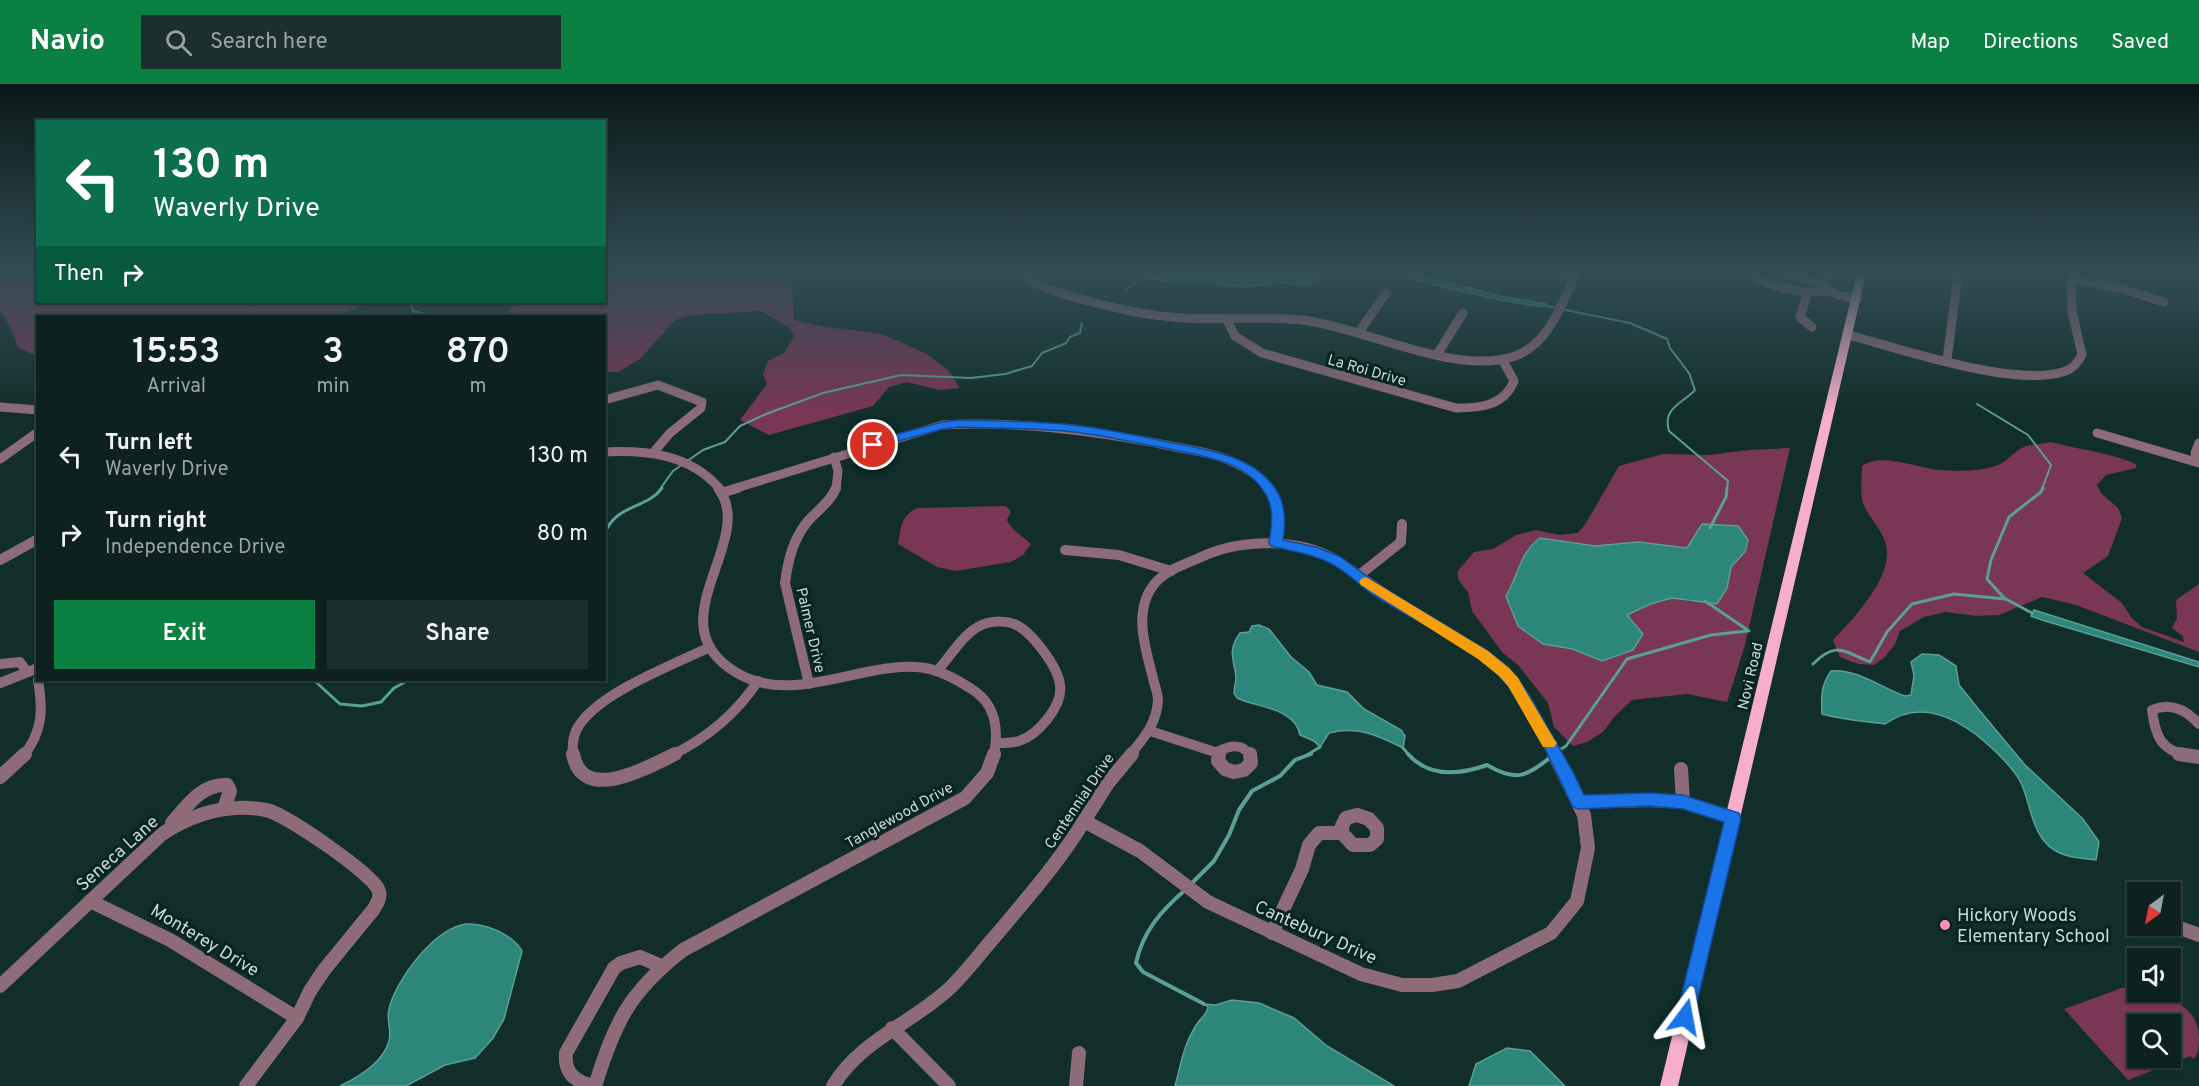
<!DOCTYPE html>
<html lang="en">
<head>
<meta charset="utf-8">
<style>
	:root { --surface:#0d2220; --page:#1b2f2d; --text:#f1f3f6; --muted:#9aa4a5; --line:#2d3f3e; --accent:#0b8043 }
	body { margin:0; font-family:Overpass,sans-serif; background:var(--page); color:var(--text); height:100vh; display:flex; flex-direction:column; font-size:22px; white-space:nowrap }
	* { box-sizing:border-box; margin:0 }
	p { font-size:20px; color:var(--muted) }
	.icon { flex:none; width:33px; height:33px; fill:none; stroke:currentColor; stroke-width:2; stroke-linecap:round; stroke-linejoin:round }
	.map { position:relative; flex:1; overflow:hidden }
	.side { position:absolute; left:36px; top:231px; width:570px; height:366px; display:flex; flex-direction:column; background:var(--surface); border-radius:0px; box-shadow:0 2px 4px #0004,0 0 0 2px var(--line) }
	.side>* { flex:none }
	.banner { position:absolute; left:36px; top:36px; width:570px; height:183px; border-radius:0px; box-shadow:0 2px 4px #0004,0 0 0 2px var(--line); background:#0b6e4f; color:#fff; overflow:hidden }
	.needle { width:39px; rotate:212deg }
	.tools { position:absolute; left:2127px; top:798px; display:grid; gap:12px }
	.tools a { display:grid; place-items:center; width:54px; height:54px; border-radius:0px; background:var(--surface); box-shadow:0 2px 4px #0004,0 0 0 2px var(--line); font-size:30px }
	.pin { position:absolute; display:grid; place-items:center; width:51px; height:51px; color:#fff; margin:-26px; border:3px solid #fff; border-radius:50%; box-shadow:0 2px 6px #0007 }
	.me { position:absolute; width:66px; margin:-33px; rotate:13deg; stroke-linejoin:round; filter:drop-shadow(0 0 4px #0008) }
	.turn { display:flex; align-items:center; gap:21px; height:126px; padding:0 18px; font-size:27px }
	.turn .icon { width:78px; height:78px; stroke-width:2.5 }
	.turn b { display:block; font-size:42px; line-height:51px }
	.then { display:flex; align-items:center; height:57px; padding:0 18px; background:#0003; gap:12px; font-size:22px }
	.eta { display:flex; justify-content:space-evenly; align-items:center; height:102px; text-align:center }
	.eta b { font-size:36px; font-weight:600; line-height:42px }
	.cta { display:flex; gap:12px; margin-top:auto; padding:12px 18px }
	.cta a { flex:1; height:69px; border-radius:0px; background:var(--accent); color:#fff; font-size:24px; font-weight:600; line-height:69px; text-align:center }
	.cta a+a { background:var(--page); color:var(--text) }
	ul { padding:0; list-style:none }
	li { display:flex; align-items:center; gap:18px; height:78px; padding:0 18px }
	li div { flex:1 }
	li b { display:block; font-size:22px }
	li em { font-style:normal }
	header { display:flex; align-items:center; gap:36px; box-sizing:border-box; height:84px; padding:0 30px; background:var(--accent); color:#fff }
	header strong { font-size:28px }
	nav { display:flex; gap:33px; margin-inline-start:auto; font-size:21px }
	.search { width:420px; height:54px; background:var(--page); display:flex; align-items:center; gap:15px; box-sizing:border-box; padding:0 21px; border-radius:0px; color:var(--muted); font-size:22px }
	.map>svg:first-child { display:block }
</style>
</head>
<body>
<header>
<strong>Navio</strong>
<div class="search"><svg class="icon" aria-label="search" viewBox="0 0 24 24"><circle cx="10" cy="10" r="6"/><path d="M15 15l6 6"/></svg>Search here</div>
<nav><a>Map</a><a>Directions</a><a>Saved</a></nav>
</header>
<div class="map">
<svg width="2199" height="1002" viewBox="0 0 2199 1002">
	<rect width="100%" height="100%" fill="#112e2a"/>
	<g fill="#793655" fill-rule="evenodd">
		<polygon points="0,190 37,190 38,218 372,218 333,232 38,232 37,272 19,264 5,233 0,227"/>
		<polygon points="605,190 792,190 794,236 826,243 882,250 927,270 949,287 960,304 939,306 907,298 889,303 873,322 769,351 740,336 767,300 763,290 768,277 784,269 794,252 790,244 761,227 693,231 675,236 640,275 618,288 605,288 604,232 506,232 516,218 604,218"/>
		<path d="M2051,358C2080,366 2109,368 2136,380V384L2106,391L2097,401L2101,409L2118,424L2122,434L2108,472L2083,489L2122,519L2131,533L2142,543L2184,558L2183,552L2172,544L2177,534L2176,516L2199,500V568L2076,521L2042,513L1999,531L1976,532L1946,528L1924,533L1900,547L1895,560L1885,573L1874,581L1858,580L1840,573L1833,556C1854,534 1899,488 1884,455C1879,442 1868,432 1863,419C1860,409 1862,393 1862,382C1881,368 1917,384 1938,386C1957,387 1980,388 1998,381C2008,377 2015,366 2024,363C2032,360 2043,360 2051,358Z"/>
		<path d="M1790,364L1745,561L1727,618L1687,610L1632,616L1615,632L1603,648L1587,658L1573,662L1554,643L1548,619L1519,582L1502,568L1472,527L1468,508L1459,497L1457,488L1474,468L1493,465L1516,451L1536,446L1560,451L1578,449L1586,439L1619,382L1663,370L1709,371L1749,366ZM1540,454L1595,462L1665,461L1687,464L1695,456L1745,468L1731,483L1727,504L1692,518L1672,514L1650,520L1626,531L1636,540L1633,566L1602,577L1573,565L1543,560L1518,542L1507,512C1519,490 1519,470 1540,454Z"/>
		<path d="M1006,422L1011,428L1007,436C1010,445 1023,452 1031,460L1023,471L1011,478L956,487L937,483L898,460C901,445 901,431 917,424Z"/>
		<path d="M2133,903L2137,904L2138,908C2163,908 2199,922 2199,953C2199,962 2199,967 2194,975L2190,972L2128,996L2064,925L2122,904ZM2138,940H2170V974H2138Z"/>
	</g>
	<g fill="#2c867a" stroke="#5b9f96" stroke-width="1.5">
		<polygon points="1142,190 1333,190 1307,201 1280,199 1245,203 1218,201 1214,198 1172,198 1142,193"/>
		<path d="M1399,190H1414L1501,212L1546,220V222C1532,225 1415,198 1399,190Z"/>
		<path d="M1702,440L1738,442L1748,456L1745,468L1731,483L1727,504L1717,520L1672,514L1650,520L1627,531L1643,550L1633,566L1602,577L1573,565L1543,560L1518,542L1506,512C1519,490 1519,470 1540,454L1595,462L1638,458L1687,464Z"/>
		<polygon points="2034,526 2199,578 2199,583 2042,536 2031,532"/>
		<path d="M1259,541L1269,545L1291,573L1309,588L1317,601L1347,608L1364,625L1401,646L1405,652L1403,664C1377,651 1358,642 1329,649L1320,663L1314,657L1300,651C1295,624 1259,624 1237,614L1234,609C1234,603 1236,599 1236,593C1234,575 1227,567 1240,549L1249,548L1252,542Z"/>
		<path d="M1922,570L1939,571L1956,582L1959,601L1980,627L2025,681L2083,735L2099,758L2096,776C2078,774 2057,773 2045,758C2031,742 2030,718 2021,699C2015,686 2004,676 1995,667C1965,638 1924,612 1885,640C1864,637 1843,636 1822,630C1821,613 1821,601 1831,587C1855,584 1882,604 1905,612L1911,611L1914,591L1911,578Z"/>
		<path d="M466,840C485,839 512,850 522,867L504,935L493,954L475,974L445,981L406,1002H340C359,993 383,979 389,957C392,947 386,935 389,925C396,895 434,845 466,840Z"/>
		<path d="M1232,916L1259,919L1294,934L1327,962L1394,1002H1175C1181,981 1183,962 1195,943C1199,935 1207,931 1208,923L1204,920L1216,921Z"/>
		<polygon points="1507,964 1530,967 1565,1002 1469,1002 1476,980"/>
	</g>
	<g fill="none" stroke-linecap="round" stroke-linejoin="round">
		<g stroke="#5b9f96" stroke-width="2">
			<polyline points="1126,206 1142,193"/>
			<polyline points="405,218 411,220 413,227 432,232"/>
			<path d="M1546,222L1630,239L1667,255L1670,264L1689,289L1695,306C1682,320 1662,324 1669,347L1728,397L1727,405"/>
			<polyline points="1977,320 2028,351 2051,381 2042,405"/>
			<polyline points="660,405 673,387 703,366 725,358 740,342 766,330 823,309 901,291 971,294 1005,290 1032,282 1042,269 1066,259 1070,253 1080,249 1082,239"/>
		</g>
		<g stroke="#5b9f96" stroke-width="3">
			<polyline points="1710,444 1726,413 1727,404"/>
			<path d="M604,451C616,419 646,426 662,404"/>
			<polyline points="1705,517 1749,547"/>
			<polyline points="2032,529 2004,514 1987,495 1991,476 2009,433 2041,408 2043,404"/>
			<path d="M1813,580C1836,557 1843,567 1870,578L1887,548L1912,520L1954,510L2005,515"/>
			<polyline points="317,599 340,620 362,622 381,618 394,604 409,596"/>
			<polyline points="1403,664 1409,671"/>
			<polyline points="1558,667 1566,662 1627,575 1711,551 1747,547"/>
			<polyline points="1307,671 1320,663"/>
		</g>
		<g stroke="#5b9f96" stroke-width="4">
			<path d="M1408,670C1429,694 1459,691 1487,681C1516,698 1525,693 1551,673"/>
			<polyline points="1192,799 1214,777 1229,751 1239,726 1252,707 1280,692 1295,676 1311,670"/>
			<path d="M1185,806C1161,827 1143,847 1136,879L1143,888L1204,920"/>
		</g>
		<g stroke="#8e6b79" stroke-width="9">
			<path d="M1022,190C1040,204 1063,210 1085,216C1117,225 1150,232 1183,234C1227,236 1272,231 1315,238C1372,248 1459,292 1515,272C1549,260 1562,219 1576,190"/>
			<polyline points="1559,190 1575,193"/>
			<path d="M1751,190C1772,204 1802,210 1827,207"/>
			<polyline points="1785,190 1821,199"/>
			<path d="M1829,190L1821,199C1830,211 1843,212 1857,215"/>
			<polyline points="2071,194 2123,205 2164,218"/>
			<polyline points="1808,208 1800,233 1812,243"/>
			<path d="M1226,234L1235,252L1262,269L1456,324C1480,324 1504,322 1514,297L1502,275"/>
			<polyline points="1359,248 1386,209"/>
			<path d="M1849,251C1897,264 2026,308 2070,285C2075,282 2079,276 2082,271L2072,227L2071,190"/>
			<polyline points="1438,269 1463,229"/>
			<polyline points="1947,276 1958,190"/>
			<polyline points="604,316 658,301 702,318 701,324 670,349 653,369"/>
			<polyline points="0,323 38,326"/>
			<polyline points="2097,349 2199,379"/>
			<path d="M604,368C647,366 690,370 720,405"/>
			<polyline points="834,373 838,387 836,405"/>
			<polyline points="0,375 38,348"/>
			<polyline points="2197,378 2195,369 2199,359"/>
			<path d="M733,405L942,341C1018,337 1092,346 1166,361C1188,366 1212,368 1233,378C1247,384 1260,393 1269,405"/>
		</g>
		<g stroke="#8e6b79" stroke-width="10">
			<path d="M718,404C759,456 652,540 737,589C795,623 864,575 925,584C942,587 956,595 970,604C996,619 999,644 994,671"/>
			<path d="M1268,404C1279,424 1279,437 1275,459"/>
			<polyline points="721,409 738,404"/>
			<polyline points="1065,466 1119,471 1171,487"/>
			<polyline points="0,476 38,455"/>
			<polyline points="1358,492 1401,458 1402,440"/>
			<polyline points="0,580 20,578 27,588"/>
			<path d="M938,586C952,571 965,545 987,539C995,537 1007,537 1014,540C1031,546 1058,583 1060,601C1063,622 1038,651 1019,657C1012,659 1003,659 996,659"/>
			<polyline points="0,599 38,584"/>
			<path d="M809,600L785,499C788,476 793,455 808,437C818,426 831,417 836,404"/>
			<polyline points="1150,647 1218,669"/>
			<path d="M24,671C43,647 43,625 38,596"/>
			<path d="M573,671C572,660 573,649 580,640C602,608 672,581 708,564"/>
			<path d="M672,671C707,654 736,630 758,597"/>
			<path d="M1130,671C1144,654 1157,639 1158,616C1158,609 1154,600 1153,594C1145,563 1132,525 1156,498C1167,486 1185,480 1199,474C1238,455 1298,453 1336,476C1361,492 1385,511 1411,527C1445,548 1484,567 1512,597C1526,612 1544,652 1555,671"/>
			<path d="M1219,671V667C1231,661 1242,659 1250,671"/>
			<path d="M2186,671C2160,666 2155,650 2152,626C2171,618 2186,626 2199,640"/>
		</g>
		<g stroke="#8e6b79" stroke-width="14">
			<path d="M573,670C582,721 649,683 675,670"/>
			<polyline points="1219,670 1218,677 1225,685 1234,688 1244,686 1251,679 1250,670"/>
			<polyline points="2179,670 2199,673"/>
			<polyline points="1681,685 1683,718"/>
			<polyline points="0,693 25,670"/>
			<polyline points="1578,718 1650,716 1683,718 1733,734"/>
			<polygon points="1357,731 1369,735 1377,744 1377,755 1370,761 1353,761 1342,749 1342,742 1346,734"/>
			<polyline points="1084,737 1140,767 1208,818 1361,890 1402,901 1432,901 1458,897 1551,849 1577,817 1588,764 1584,731 1554,670"/>
			<polyline points="1084,737 1108,699 1132,670"/>
			<path d="M172,739C187,722 202,699 227,701L230,707L224,725"/>
			<polyline points="90,817 170,856 297,934"/>
			<polyline points="2180,844 2199,851"/>
			<polyline points="1272,849 1302,785 1309,761 1319,749 1341,749"/>
			<path d="M0,902L162,750C193,730 229,719 266,726C284,729 371,789 378,805C382,812 377,820 373,826L324,886L310,907L297,934L246,1002"/>
			<polyline points="892,944 949,1002"/>
			<path d="M594,1002C575,998 564,989 566,969L614,884L621,879L640,873L661,882"/>
			<path d="M595,1002C615,938 629,908 683,866L965,714L987,689L994,670"/>
			<path d="M833,1002C861,955 914,939 952,902C968,886 982,867 997,850C1028,813 1059,778 1084,737"/>
			<polyline points="1076,1002 1079,969"/>
		</g>
		<polygon fill="#f6aecb" fill-rule="evenodd" points="1857,190 1866,190 1678,1002 1660,1002"/>
	</g>
	<linearGradient id="sky" x2="0" y2="1"><stop stop-color="#091917"/><stop offset="0.57" stop-color="#324c55"/><stop offset="1" stop-color="#324c55" stop-opacity="0"/></linearGradient>
	<rect width="2199" height="331" fill="url(#sky)"/>
	<path fill="#1a73e8" stroke="#114b97" stroke-width="1.5" d="M959,336C994,337 1029,337 1064,340C1099,343 1134,351 1168,358C1204,365 1247,370 1272,400C1286,417 1286,436 1283,456L1316,463L1339,472L1382,503L1488,567L1509,584L1518,594L1532,616L1573,688L1584,711L1650,709L1683,711L1739,729L1741,734L1692,939L1685,941L1679,939L1676,933L1724,738L1683,725L1650,722L1578,725L1573,723C1553,683 1535,638 1508,602C1482,567 1410,535 1372,510C1358,500 1344,485 1328,478C1310,469 1290,467 1271,462L1269,459C1272,440 1275,423 1263,406C1242,375 1197,371 1164,364C1131,358 1098,350 1064,347C1030,344 994,344 959,343L943,345L873,364L867,361L868,358L942,338Z"/>
	<polygon fill="#f59e0b" points="1366,493 1488,567 1509,584 1518,594 1554,655 1557,659 1554,663 1543,663 1508,602 1499,592 1478,575 1361,501 1359,498 1361,495"/>
	<circle fill="#fd8ebf" stroke="#072420" stroke-width="2" cx="1945" cy="841" r="6"/>
	<g text-anchor="middle" stroke-width="6" stroke-linejoin="round" paint-order="stroke">
		<g font-size="15" fill="#cadad7" stroke="#072420">
			<text transform="translate(1367 286) rotate(16)" y="5">La Roi Drive</text>
			<text transform="translate(811 546) rotate(77)" y="5">Palmer Drive</text>
			<text transform="translate(1750 592) rotate(-77)" y="5">Novi Road</text>
			<text transform="translate(1079 717) rotate(-56)" y="5">Centennial Drive</text>
			<text transform="translate(899 731) rotate(-29)" y="5">Tanglewood Drive</text>
		</g>
		<g font-size="18" fill="#cadad7" stroke="#072420">
			<text transform="translate(117 769) rotate(-42)" y="6">Seneca Lane</text>
			<text transform="translate(1316 848) rotate(24)" y="6">Cantebury Drive</text>
			<text transform="translate(205 856) rotate(31)" y="6">Monterey Drive</text>
		</g>
		<g font-size="18" fill="#cadad7" stroke="#072420" text-anchor="start">
			<text x="1957" y="837">Hickory Woods<tspan x="1957" dy="21">Elementary School</tspan></text>
		</g>
	</g>
</svg>
<div class="tools">
<a><svg class="needle" viewBox="-14 -14 28 28"><path d="M0-13l5 13h-10z" fill="#e53935"/><path d="M0 13l5-13h-10z" fill="#9aa4a5"/></svg></a>
<a><svg class="icon" aria-label="sound" viewBox="0 0 24 24"><path d="M4 9h4l5-4v14l-5-4H4zM17 9q2 3 0 6"/></svg></a>
<a><svg class="icon" aria-label="search" viewBox="0 0 24 24"><circle cx="10" cy="10" r="6"/><path d="M15 15l6 6"/></svg></a>
</div>
<div class="pin" style="left:873px;top:361px;background:#d93025"><svg class="icon" aria-label="arrive" viewBox="0 0 24 24"><path d="M6 21V4h12l-3 4 3 4H6"/></svg></div>
<svg class="me" style="left:1685px;top:933px" viewBox="-20 -20 40 40"><path d="M0-17L14 15 0 8-14 15z" fill="#1a73e8" stroke="#fff" stroke-width="4"/></svg>
<div class="banner">
<div class="turn"><svg class="icon" aria-label="left" viewBox="0 0 24 24"><path d="M17 20v-9H6M10 6l-5 5 5 5"/></svg><div><b>130 m</b>Waverly Drive</div></div>
<div class="then">Then<svg class="icon" aria-label="right" viewBox="0 0 24 24"><path d="M7 20v-9h11M14 6l5 5-5 5"/></svg></div>
</div>
<section class="side">
<div class="eta">
<div><b>15:53</b><p>Arrival</p></div>
<div><b>3</b><p>min</p></div>
<div><b>870</b><p>m</p></div>
</div>
<ul>
<li><svg class="icon" aria-label="left" viewBox="0 0 24 24"><path d="M17 20v-9H6M10 6l-5 5 5 5"/></svg><div><b>Turn left</b><p>Waverly Drive</p></div><em>130 m</em></li>
<li><svg class="icon" aria-label="right" viewBox="0 0 24 24"><path d="M7 20v-9h11M14 6l5 5-5 5"/></svg><div><b>Turn right</b><p>Independence Drive</p></div><em>80 m</em></li>
</ul>
<div class="cta"><a>Exit</a><a>Share</a></div>
</section>
</div>
</body>
</html>
